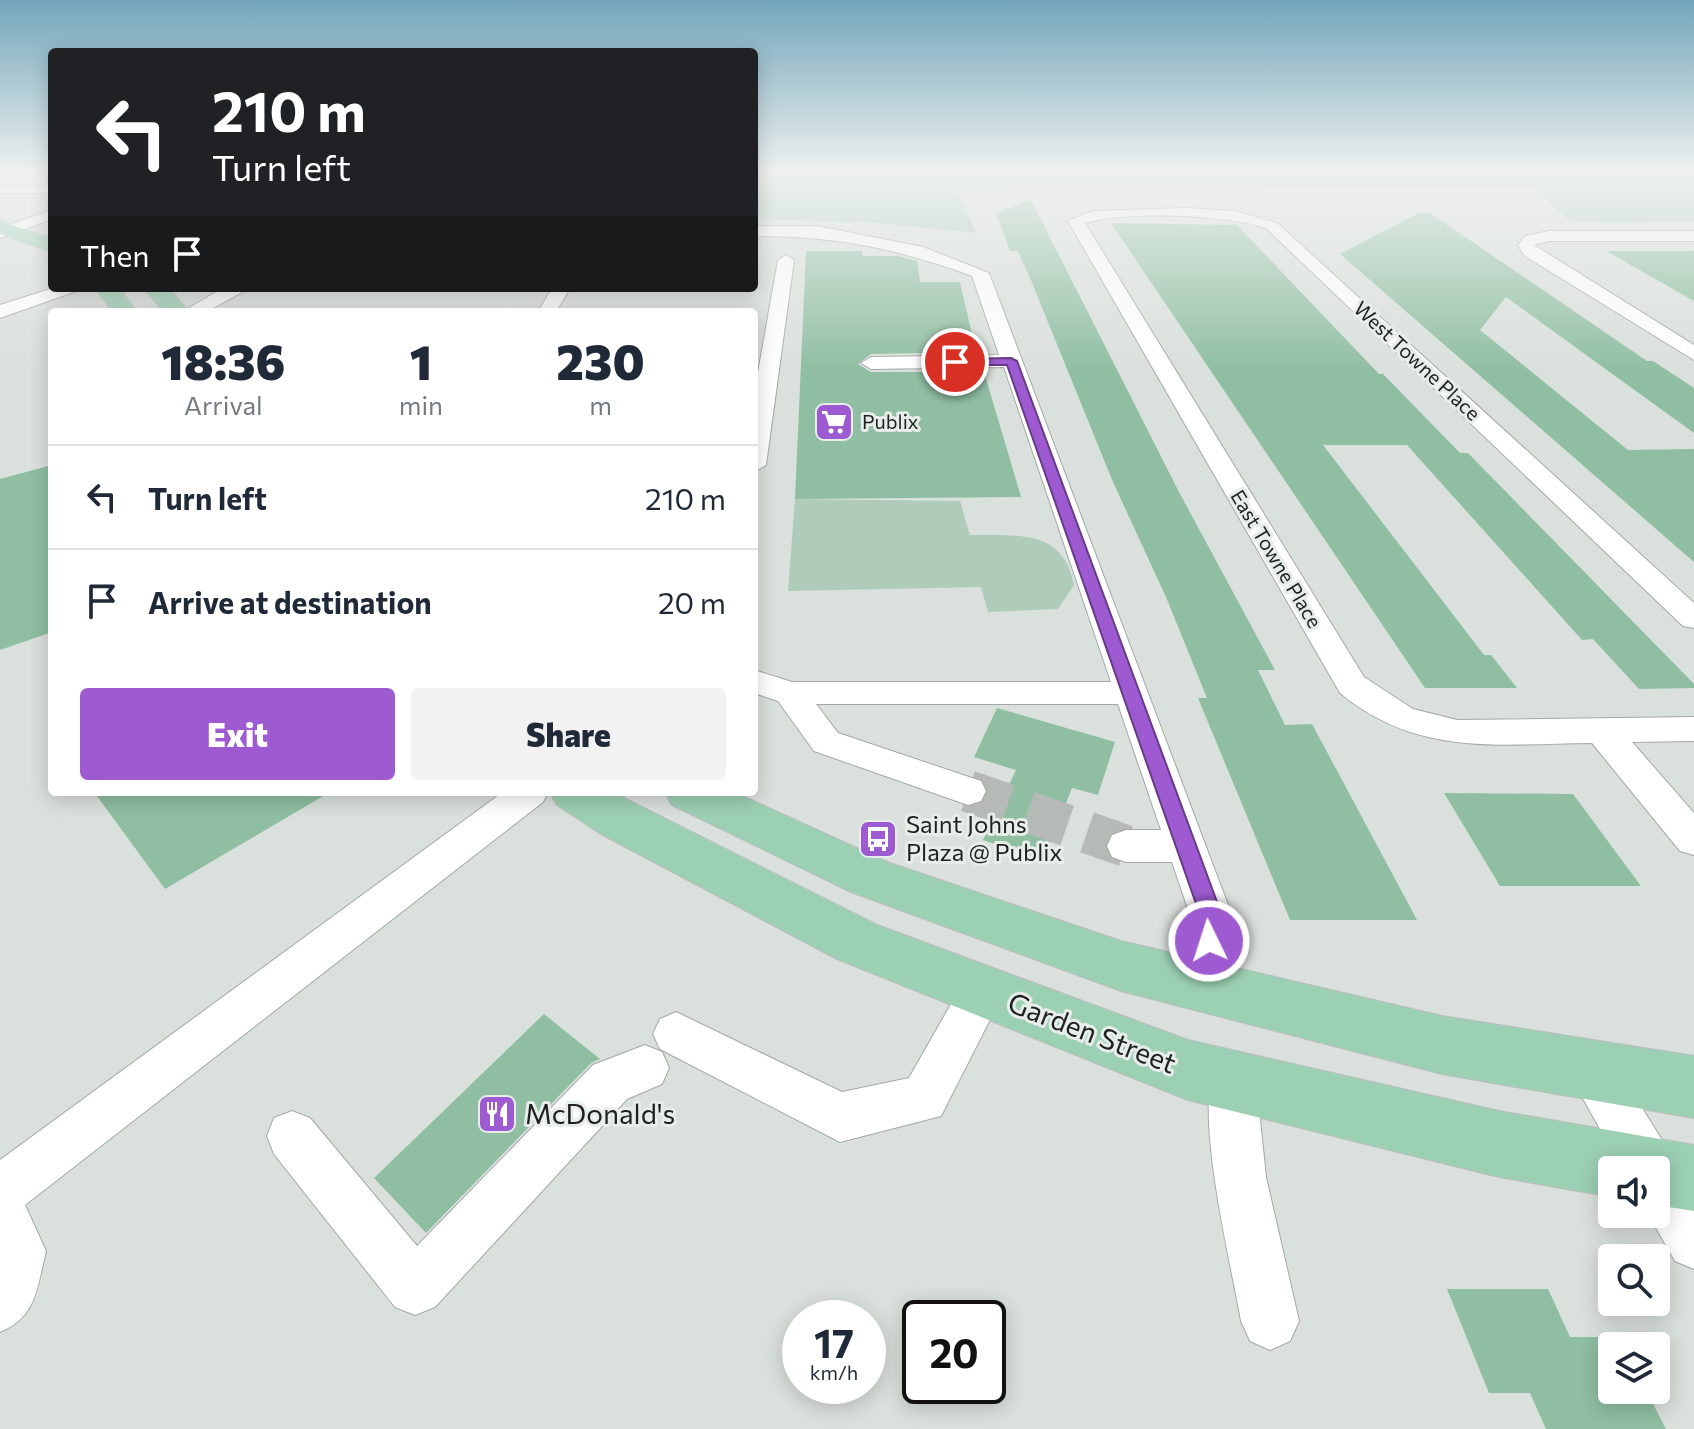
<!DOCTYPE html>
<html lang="en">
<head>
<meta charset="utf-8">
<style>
	:root { --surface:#fff; --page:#f2f2f3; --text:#1f2937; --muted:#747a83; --line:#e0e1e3; --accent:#9e5bd1 }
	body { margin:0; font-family:Commissioner,sans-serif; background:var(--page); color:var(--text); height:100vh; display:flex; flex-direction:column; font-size:30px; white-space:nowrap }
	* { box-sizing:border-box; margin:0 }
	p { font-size:26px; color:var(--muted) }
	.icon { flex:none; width:44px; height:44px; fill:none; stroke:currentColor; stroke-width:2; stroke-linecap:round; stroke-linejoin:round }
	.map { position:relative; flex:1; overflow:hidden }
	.side { position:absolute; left:48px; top:308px; width:710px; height:488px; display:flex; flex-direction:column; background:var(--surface); border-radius:8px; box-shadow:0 4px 20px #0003 }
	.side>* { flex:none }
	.banner { position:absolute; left:48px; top:48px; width:710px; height:244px; border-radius:8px; box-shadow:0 4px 20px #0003; background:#202124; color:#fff; overflow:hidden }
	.buttons { position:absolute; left:1598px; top:1156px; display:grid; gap:16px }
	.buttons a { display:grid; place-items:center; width:72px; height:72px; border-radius:8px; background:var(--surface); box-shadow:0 4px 20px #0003; font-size:40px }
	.speed { position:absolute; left:782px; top:1300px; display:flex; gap:16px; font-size:40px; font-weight:700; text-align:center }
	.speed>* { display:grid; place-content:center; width:104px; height:104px; border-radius:50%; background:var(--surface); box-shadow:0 4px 20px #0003; line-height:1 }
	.speed small { font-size:20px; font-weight:400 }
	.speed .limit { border:4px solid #111; border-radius:12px; background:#fff; color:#111 }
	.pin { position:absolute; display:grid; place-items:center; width:68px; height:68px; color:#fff; margin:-34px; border:4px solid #fff; border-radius:50%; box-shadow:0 2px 8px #0007 }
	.me { position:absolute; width:88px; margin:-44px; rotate:356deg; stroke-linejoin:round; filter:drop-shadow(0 0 6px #0008) }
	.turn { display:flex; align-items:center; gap:28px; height:168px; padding:0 32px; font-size:36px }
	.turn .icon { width:104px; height:104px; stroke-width:2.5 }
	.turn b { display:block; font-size:56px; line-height:68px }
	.then { display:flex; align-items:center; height:76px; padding:0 32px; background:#0003; gap:16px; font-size:30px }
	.eta { display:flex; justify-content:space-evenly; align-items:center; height:136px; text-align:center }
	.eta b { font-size:48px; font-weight:800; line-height:56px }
	.button { display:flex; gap:16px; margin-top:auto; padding:16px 32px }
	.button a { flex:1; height:92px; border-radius:8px; background:var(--accent); color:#fff; font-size:32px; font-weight:800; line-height:92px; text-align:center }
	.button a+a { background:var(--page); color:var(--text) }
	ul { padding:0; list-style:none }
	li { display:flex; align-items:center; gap:24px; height:104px; padding:0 32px; border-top:2px solid var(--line) }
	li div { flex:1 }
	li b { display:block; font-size:30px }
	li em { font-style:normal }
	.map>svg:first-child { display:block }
</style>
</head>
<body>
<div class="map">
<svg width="1694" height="1429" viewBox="0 0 1694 1429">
	<rect width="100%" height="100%" fill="#dae0dc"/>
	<g fill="#aeccb9">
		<polygon points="754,173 1694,173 1694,221 1583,222 1566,218 1535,188 958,190 976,233 865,222 754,219"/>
		<path d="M795,499L960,501L970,535C1018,536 1063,528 1074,585L1058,609L988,612L981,587L788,591Z"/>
	</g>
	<g fill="#8fbea2">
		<polygon points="1031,200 1179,492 1275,670 1258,670 1285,725 1312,724 1417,920 1290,920 1198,698 1207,698 1166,597 1113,482 1030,278 1018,251 1010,251 996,213"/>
		<polygon points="1419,213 1430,213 1647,361 1653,361 1694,388 1694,433 1506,297 1480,330 1628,450 1694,449 1694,562 1340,254"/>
		<polygon points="1111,223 1237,225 1379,374 1383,374 1460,453 1468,453 1694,684 1694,688 1639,689 1593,639 1582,640 1407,445 1323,445 1484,655 1491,655 1517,688 1425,688"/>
		<polygon points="806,251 862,251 862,256 898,256 917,261 920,282 960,282 976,352 871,354 858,364 871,372 984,372 1021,497 795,499"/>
		<polygon points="1606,251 1694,251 1694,301"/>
		<polygon points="52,465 52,632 0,650 0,479"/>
		<polygon points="997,708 1115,742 1098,795 1072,788 1043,861 983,840 1016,770 974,757"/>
		<polygon points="94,792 330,792 165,889"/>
		<polygon points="1444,793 1573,794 1641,886 1500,886"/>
		<polygon points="544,1014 600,1059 591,1063 426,1233 374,1178"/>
		<polygon points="1447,1289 1548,1289 1570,1337 1619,1337 1623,1346 1612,1346 1612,1390 1646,1390 1666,1429 1546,1429 1530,1393 1489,1393"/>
	</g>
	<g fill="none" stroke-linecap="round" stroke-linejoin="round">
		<polyline stroke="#b5bab6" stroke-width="42" stroke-dasharray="42 21" stroke-linecap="butt" points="968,791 1126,846"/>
		<defs>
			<g id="minor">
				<rect x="0" y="185" width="52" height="8"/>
				<path d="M1186,208L1235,211L1277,223L1694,603V628L1683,626L1267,229C1228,214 1125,211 1085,223L1364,677L1413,709L1457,720L1694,717V741L1632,742L1694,813V855L1680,851L1592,743C1499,744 1417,757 1340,693L1068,221L1093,211Z"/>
				<polygon points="52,210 52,219 0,238 0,228"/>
				<path d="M754,226H817L923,247L989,273L1233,918L1225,986L1219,1000L1203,1006L1187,1000L1181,986L1191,918L1172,862H1126L1112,857L1107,846L1112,835L1126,830H1161L1118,704H816L838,733L981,781L986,791L981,801L968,805L814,751L778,701L754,693V670L792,682H1111L1004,367L871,369L861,363L871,357L999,355L972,276C896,248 835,236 754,236Z"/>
				<polygon points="1549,231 1694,231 1694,241 1549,241 1534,245 1694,345 1694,360 1525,256 1518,245 1525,236"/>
				<polygon points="786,255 794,260 766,465 754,472 754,395 778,260"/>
				<polygon points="53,288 85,288 0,318 0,305"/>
				<polygon points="223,288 244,291 206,312 182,312"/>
				<polygon points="552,288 570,288 556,312 538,312"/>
				<path d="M503,792H548L543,802L25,1205L46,1251C37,1287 37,1317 0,1332V1160Z"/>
				<polygon points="983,970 999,976 1005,990 941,1116 840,1142 660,1049 653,1034 660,1019 676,1012 842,1092 909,1078 967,976"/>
				<polygon points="645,1045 662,1052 669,1068 662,1084 627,1099 435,1307 415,1315 395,1307 274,1154 267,1136 274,1118 292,1111 310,1118 417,1246 593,1065"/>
				<polygon points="1591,1047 1608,1054 1694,1191 1694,1269 1675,1261 1648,1214 1656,1214 1656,1170 1623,1170 1567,1070 1574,1054"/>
				<path d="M1232,1058L1249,1064L1256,1081L1266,1177L1299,1321L1290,1341L1270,1350L1250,1341L1241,1321C1231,1263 1194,1115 1215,1064Z"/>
			</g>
			<g id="major">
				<polygon points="0,221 52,239 52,252 0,234"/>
				<polygon points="95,288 119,288 137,312 113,312"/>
				<polygon points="144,288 169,288 189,312 164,312"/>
				<polygon points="550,792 612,792 877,925 1188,1040 1499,1111 1694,1145 1694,1211 1656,1205 1656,1170 1612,1170 1612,1197 1499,1177 1188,1100 837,959 601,834 557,805"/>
				<polygon points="665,792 734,792 887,862 1121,941 1442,1016 1694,1056 1694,1118 1442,1074 1121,991 851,892 672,805"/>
			</g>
		</defs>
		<use href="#minor" stroke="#a3a8a5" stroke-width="2"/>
		<use href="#major" stroke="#bcbcbc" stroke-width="2"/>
		<use href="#minor" fill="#fff" fill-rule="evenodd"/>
		<use href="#major" fill="#9cd0b4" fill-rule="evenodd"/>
	</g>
	<linearGradient id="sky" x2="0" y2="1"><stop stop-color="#73a6bb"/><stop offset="0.46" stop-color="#eef1ef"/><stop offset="1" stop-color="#eef1ef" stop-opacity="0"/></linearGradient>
	<rect width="1694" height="373" fill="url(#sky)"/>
	<polygon fill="#9e5bd1" stroke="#673b88" stroke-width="2" points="1011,358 1017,361 1223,918 1217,948 1209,951 1201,948 1197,941 1201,918 1007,365 955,365 949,362 955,359"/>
	<defs>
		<symbol id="supermarket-square" viewBox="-11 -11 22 22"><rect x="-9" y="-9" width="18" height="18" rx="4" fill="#9e5bd1" stroke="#e7ede9"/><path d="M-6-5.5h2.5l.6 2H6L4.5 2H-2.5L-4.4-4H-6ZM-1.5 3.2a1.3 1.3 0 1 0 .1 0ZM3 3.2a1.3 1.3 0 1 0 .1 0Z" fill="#fff"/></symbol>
		<symbol id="bus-square" viewBox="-11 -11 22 22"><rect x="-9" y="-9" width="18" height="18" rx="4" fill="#9e5bd1" stroke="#e7ede9"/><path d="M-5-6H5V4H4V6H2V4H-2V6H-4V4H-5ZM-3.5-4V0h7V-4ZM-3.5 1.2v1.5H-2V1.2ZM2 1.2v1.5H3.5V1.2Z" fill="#fff"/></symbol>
		<symbol id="restaurant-square" viewBox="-11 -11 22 22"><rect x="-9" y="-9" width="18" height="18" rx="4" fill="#9e5bd1" stroke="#e7ede9"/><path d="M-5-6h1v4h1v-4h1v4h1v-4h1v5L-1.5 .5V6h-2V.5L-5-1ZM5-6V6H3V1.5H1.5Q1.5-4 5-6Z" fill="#fff"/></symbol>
	</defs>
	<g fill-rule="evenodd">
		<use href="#supermarket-square" x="812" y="400" width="44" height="44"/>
		<use href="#bus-square" x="856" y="817" width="44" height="44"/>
		<use href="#restaurant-square" x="475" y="1092" width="44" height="44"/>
	</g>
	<g text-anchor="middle" stroke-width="6" stroke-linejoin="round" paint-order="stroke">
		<g font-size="20" fill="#1f2120" stroke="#e7ede9">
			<text transform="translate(1417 361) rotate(43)" y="7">West Towne Place</text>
			<text transform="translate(1276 559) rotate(59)" y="7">East Towne Place</text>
		</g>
		<g font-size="20" fill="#1f2120" stroke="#e7ede9" text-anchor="start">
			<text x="862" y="429">Publix</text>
		</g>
		<g font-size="24" fill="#1f2120" stroke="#e7ede9" text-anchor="start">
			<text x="906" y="833">Saint Johns<tspan x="906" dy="28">Plaza @ Publix</tspan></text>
		</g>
		<g font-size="28" fill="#1f2120" stroke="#e7ede9">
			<text transform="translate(1092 1033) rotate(21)" y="10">Garden Street</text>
		</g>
		<g font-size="28" fill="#1f2120" stroke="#e7ede9" text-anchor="start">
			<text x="525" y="1124">McDonald's</text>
		</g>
	</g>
</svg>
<div class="buttons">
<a><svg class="icon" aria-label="sound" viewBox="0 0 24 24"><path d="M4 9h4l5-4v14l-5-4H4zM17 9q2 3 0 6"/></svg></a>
<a><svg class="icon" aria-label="search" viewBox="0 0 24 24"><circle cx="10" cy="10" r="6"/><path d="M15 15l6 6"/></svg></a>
<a><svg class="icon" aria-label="layers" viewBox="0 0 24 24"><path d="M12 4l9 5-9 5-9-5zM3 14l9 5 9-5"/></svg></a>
</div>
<div class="speed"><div>17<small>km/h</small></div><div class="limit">20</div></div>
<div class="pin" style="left:955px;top:362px;background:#d93025"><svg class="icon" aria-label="arrive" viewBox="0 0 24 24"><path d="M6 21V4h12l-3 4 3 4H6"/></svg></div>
<svg class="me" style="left:1209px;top:941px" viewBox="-20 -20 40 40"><circle r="17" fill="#9e5bd1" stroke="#fff" stroke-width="3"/><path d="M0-11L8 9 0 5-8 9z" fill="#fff"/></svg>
<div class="banner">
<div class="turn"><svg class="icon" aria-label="left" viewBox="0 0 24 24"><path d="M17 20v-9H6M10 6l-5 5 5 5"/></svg><div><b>210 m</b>Turn left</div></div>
<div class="then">Then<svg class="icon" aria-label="arrive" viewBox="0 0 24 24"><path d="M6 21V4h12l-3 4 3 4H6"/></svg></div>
</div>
<section class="side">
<div class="eta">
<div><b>18:36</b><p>Arrival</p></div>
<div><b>1</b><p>min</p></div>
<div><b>230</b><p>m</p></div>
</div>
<ul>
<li><svg class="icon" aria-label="left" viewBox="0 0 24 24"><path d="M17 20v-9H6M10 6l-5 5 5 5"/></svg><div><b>Turn left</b></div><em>210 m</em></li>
<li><svg class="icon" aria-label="arrive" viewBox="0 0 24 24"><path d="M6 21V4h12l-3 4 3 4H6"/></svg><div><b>Arrive at destination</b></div><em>20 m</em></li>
</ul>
<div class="button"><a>Exit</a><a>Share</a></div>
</section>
</div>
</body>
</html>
